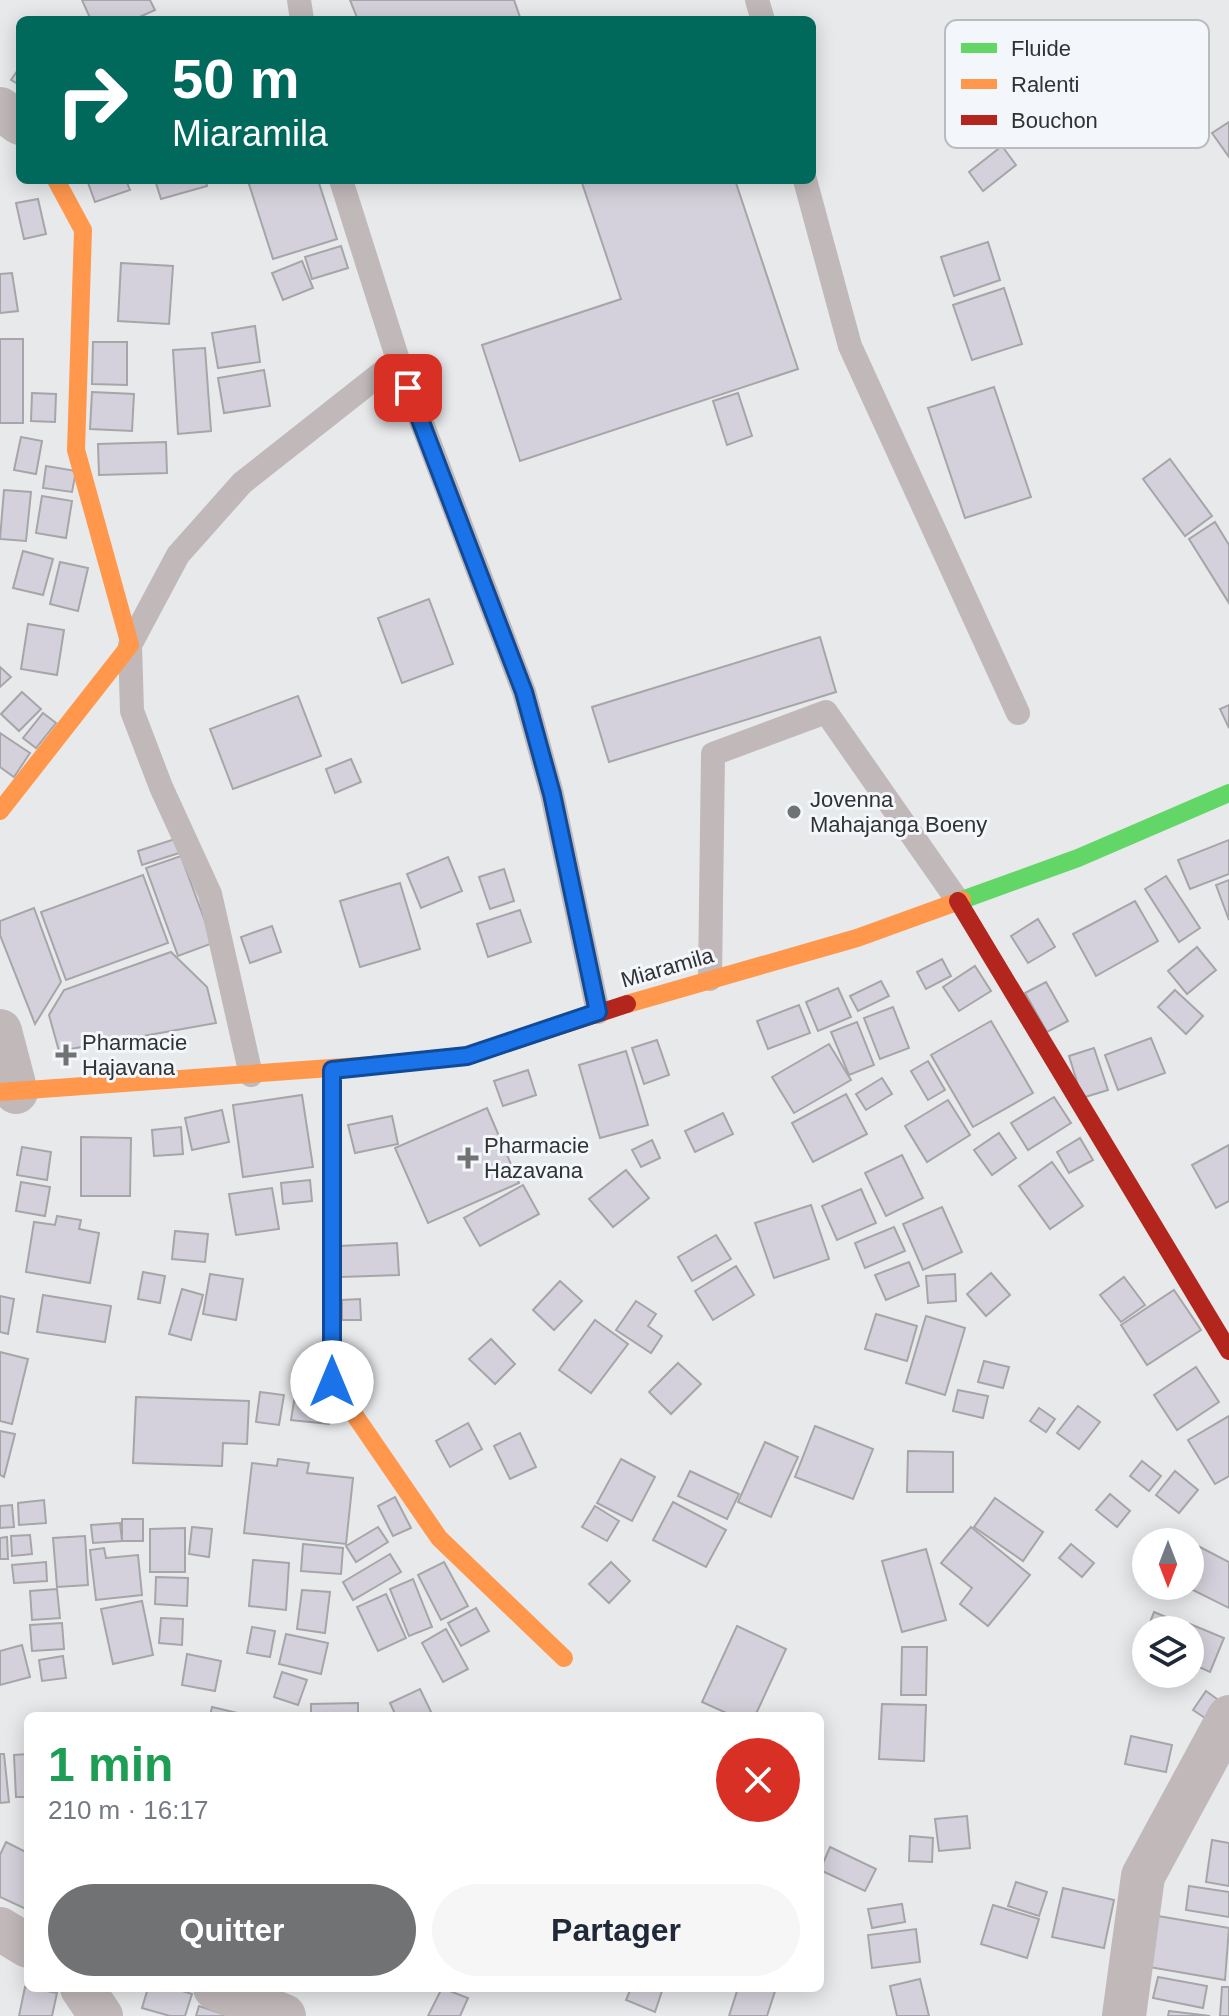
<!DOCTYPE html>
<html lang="fr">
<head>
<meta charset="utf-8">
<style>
	:root { --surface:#fff; --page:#f6f6f7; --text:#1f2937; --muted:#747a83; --accent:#717273 }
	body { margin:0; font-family:Helvetica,sans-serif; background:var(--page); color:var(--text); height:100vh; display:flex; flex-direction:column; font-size:30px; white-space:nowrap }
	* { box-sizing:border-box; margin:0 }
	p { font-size:26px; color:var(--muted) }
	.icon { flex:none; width:44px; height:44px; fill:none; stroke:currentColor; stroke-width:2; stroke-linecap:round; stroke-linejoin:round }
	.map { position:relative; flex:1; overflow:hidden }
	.side { position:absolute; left:24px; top:1712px; width:800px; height:280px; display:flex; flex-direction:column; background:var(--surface); border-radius:12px; box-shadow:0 4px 20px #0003 }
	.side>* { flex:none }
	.hud { position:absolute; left:16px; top:16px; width:800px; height:168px; border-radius:12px; box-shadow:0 4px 20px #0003; background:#00695c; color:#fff; overflow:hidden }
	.needle { width:52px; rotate:180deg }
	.buttons { position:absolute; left:1132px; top:1528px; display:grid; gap:16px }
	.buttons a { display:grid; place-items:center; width:72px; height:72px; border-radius:50%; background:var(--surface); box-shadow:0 4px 20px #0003; font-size:40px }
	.pin { position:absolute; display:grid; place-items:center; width:68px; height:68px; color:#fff; margin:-34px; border-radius:16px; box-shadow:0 4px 12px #0006 }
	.me { position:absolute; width:88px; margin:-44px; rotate:0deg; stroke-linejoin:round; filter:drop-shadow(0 0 6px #0008) }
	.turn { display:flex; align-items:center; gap:28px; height:168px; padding:0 24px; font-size:36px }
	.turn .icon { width:104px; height:104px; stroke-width:2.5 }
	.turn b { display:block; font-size:56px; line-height:68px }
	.round { display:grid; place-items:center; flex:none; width:84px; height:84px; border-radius:42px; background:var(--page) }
	.overview { display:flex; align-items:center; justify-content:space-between; height:136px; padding:0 24px }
	h1 { font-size:48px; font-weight:600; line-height:60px; color:#1e9e55 }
	.action { display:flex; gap:16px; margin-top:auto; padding:16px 24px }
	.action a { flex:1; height:92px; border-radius:48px; background:var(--accent); color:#fff; font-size:32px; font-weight:600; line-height:92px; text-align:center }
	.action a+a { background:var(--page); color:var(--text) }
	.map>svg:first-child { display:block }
</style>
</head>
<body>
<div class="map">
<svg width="1229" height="2016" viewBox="0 0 1229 2016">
	<rect width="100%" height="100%" fill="#e7e9eb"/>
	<g fill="#d5d1dc" stroke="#a6a6a8" stroke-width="2">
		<polygon points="82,0 150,0 155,10 133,20 91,20"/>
		<polygon points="350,0 514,0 521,20 358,20"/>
		<polygon points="20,67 20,85 11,80"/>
		<polygon points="1229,122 1229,157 1212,133"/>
		<polygon points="1002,146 1016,165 983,191 969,172"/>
		<polygon points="87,180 126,180 130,190 95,202"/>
		<polygon points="155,180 206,180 207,186 161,199"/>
		<polygon points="318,180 337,239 273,259 248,181"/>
		<polygon points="581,180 735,180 798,369 520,461 482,345 621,299"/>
		<polygon points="38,199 46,234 24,239 16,203"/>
		<polygon points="988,242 1000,280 954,296 941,257"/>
		<polygon points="341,246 348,268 312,279 305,257"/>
		<polygon points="302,261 313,288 283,300 272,273"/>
		<polygon points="121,263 173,266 169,324 118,321"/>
		<polygon points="12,273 18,311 0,313 0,274"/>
		<polygon points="1004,288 1022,344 972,360 953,305"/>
		<polygon points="255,326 260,362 218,368 212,333"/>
		<rect x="0" y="339" width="23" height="84"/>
		<polygon points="93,342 127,342 127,385 92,384"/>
		<polygon points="205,348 211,431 178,434 173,350"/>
		<polygon points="264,370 270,406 224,413 218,378"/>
		<polygon points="994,387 1031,497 965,518 928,408"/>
		<polygon points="92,392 134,394 132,431 90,429"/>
		<polygon points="32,393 56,394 55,422 31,421"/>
		<polygon points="738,393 752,436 727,445 713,401"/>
		<polygon points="21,437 42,441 36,474 14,470"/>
		<polygon points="166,442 167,473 99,475 98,444"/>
		<polygon points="1170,459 1212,516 1185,536 1143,479"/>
		<polygon points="46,466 76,471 72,492 43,488"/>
		<polygon points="4,490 31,492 26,541 0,539"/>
		<polygon points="42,496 72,501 66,538 36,533"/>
		<polygon points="1215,522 1229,545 1229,603 1189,539"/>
		<polygon points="23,551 53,559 43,595 13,588"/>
		<polygon points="60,562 88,568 78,611 50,604"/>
		<polygon points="429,599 453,664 402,683 378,618"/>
		<polygon points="28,624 64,630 57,675 21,669"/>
		<polygon points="820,637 836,692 609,762 592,707"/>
		<polygon points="0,667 11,677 0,687"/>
		<polygon points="22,692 41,709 19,731 1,714"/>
		<polygon points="298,696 321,756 233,789 210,729"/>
		<polygon points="1229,705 1229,728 1220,709"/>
		<polygon points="43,713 56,723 36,748 23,738"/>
		<polygon points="0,733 30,753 14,777 0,767"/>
		<polygon points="351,759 361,782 335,793 326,769"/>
		<polygon points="175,839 179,853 142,865 138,851"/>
		<polygon points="1229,840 1229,874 1190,889 1178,860"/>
		<polygon points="181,856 213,943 178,956 146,868"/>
		<polygon points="448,857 462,891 421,908 407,874"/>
		<polygon points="504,869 514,901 490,909 479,877"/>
		<polygon points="143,875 168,943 66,980 41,912"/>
		<polygon points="1166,876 1200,928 1179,942 1145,889"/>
		<polygon points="1229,880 1229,920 1216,885"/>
		<polygon points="400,883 420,949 360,967 340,901"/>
		<polygon points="1135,901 1158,941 1096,976 1073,934"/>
		<polygon points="34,908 61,982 35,1024 0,935 0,921"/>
		<polygon points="520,910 531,942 488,957 477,924"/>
		<polygon points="1038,919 1055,947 1028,963 1011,936"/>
		<polygon points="272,926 281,952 250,963 241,937"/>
		<polygon points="1197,947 1216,970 1187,994 1168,971"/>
		<polygon points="171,952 207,987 216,1023 59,1051 49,1015 64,990"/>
		<polygon points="942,959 951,976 926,989 917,972"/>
		<polygon points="975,966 991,991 959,1011 943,987"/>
		<polygon points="881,981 889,996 858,1011 850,996"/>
		<polygon points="1046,982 1068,1021 1047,1032 1025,993"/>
		<polygon points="838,988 851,1017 818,1031 806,1002"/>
		<polygon points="1175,990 1203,1016 1186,1034 1158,1007"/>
		<polygon points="799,1005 810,1033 768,1049 757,1021"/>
		<polygon points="893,1007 909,1048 880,1059 864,1018"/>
		<polygon points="991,1021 1033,1093 973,1127 931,1055"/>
		<polygon points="857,1022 874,1065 849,1075 831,1032"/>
		<polygon points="1151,1038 1165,1073 1118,1090 1105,1055"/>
		<polygon points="657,1040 669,1075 644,1084 632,1048"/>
		<polygon points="829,1044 851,1080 794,1113 772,1077"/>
		<polygon points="1094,1048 1108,1090 1082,1098 1069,1056"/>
		<polygon points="626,1051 648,1125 600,1138 579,1065"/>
		<polygon points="928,1061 945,1090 928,1100 911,1071"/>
		<polygon points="528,1070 536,1095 503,1106 494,1081"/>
		<polygon points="882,1078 892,1094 866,1110 856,1094"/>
		<polygon points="846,1094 867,1134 813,1162 792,1123"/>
		<polygon points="302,1095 313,1167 243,1177 233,1105"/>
		<polygon points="1054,1097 1071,1123 1028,1150 1011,1123"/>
		<polygon points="948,1100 970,1135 927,1162 905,1126"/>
		<polygon points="487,1108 519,1183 428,1223 395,1148"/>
		<polygon points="222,1110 229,1142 192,1150 185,1118"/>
		<polygon points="723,1113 733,1134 695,1152 685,1131"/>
		<polygon points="392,1116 398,1144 355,1153 348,1125"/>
		<polygon points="181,1127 183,1154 154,1156 152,1130"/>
		<polygon points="999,1133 1016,1158 992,1175 974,1150"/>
		<polygon points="81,1137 131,1138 130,1196 81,1196"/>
		<polygon points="1080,1138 1093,1160 1069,1173 1057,1152"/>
		<polygon points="652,1140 660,1158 641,1167 632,1150"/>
		<polygon points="1229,1145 1229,1201 1216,1208 1192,1165"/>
		<polygon points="22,1147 51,1152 47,1180 17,1175"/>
		<polygon points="902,1155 923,1198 886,1216 865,1173"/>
		<polygon points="1052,1162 1083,1206 1050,1229 1019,1186"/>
		<polygon points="626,1170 649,1198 613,1227 589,1199"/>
		<polygon points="310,1180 312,1201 283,1204 281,1183"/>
		<polygon points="21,1182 50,1187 45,1216 16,1211"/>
		<polygon points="523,1185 539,1214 480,1246 464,1218"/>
		<polygon points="272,1188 279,1229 236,1235 229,1194"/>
		<polygon points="861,1189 876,1223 837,1240 822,1206"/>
		<polygon points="811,1205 829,1259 774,1278 755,1223"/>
		<polygon points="942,1207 962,1252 923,1270 903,1224"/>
		<polygon points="57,1216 81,1220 79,1229 99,1233 90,1283 26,1272 34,1222 55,1225"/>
		<polygon points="894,1227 905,1251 865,1268 855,1243"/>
		<polygon points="175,1231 208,1234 205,1262 172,1259"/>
		<polygon points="716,1235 731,1259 692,1281 678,1257"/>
		<polygon points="397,1243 399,1275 341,1277 340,1246"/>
		<polygon points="909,1262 919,1286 886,1300 875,1275"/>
		<polygon points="736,1266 754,1295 713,1320 695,1291"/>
		<polygon points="143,1272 165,1276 160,1303 138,1299"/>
		<polygon points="991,1273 1010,1295 986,1316 967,1294"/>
		<polygon points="210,1274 243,1279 236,1320 203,1314"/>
		<polygon points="955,1274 956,1301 928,1303 926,1276"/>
		<polygon points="1124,1277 1145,1305 1121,1322 1100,1295"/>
		<polygon points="560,1281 582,1301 554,1330 533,1310"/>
		<polygon points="182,1289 203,1295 191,1340 169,1334"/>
		<polygon points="1174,1290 1201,1330 1147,1365 1121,1325"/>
		<polygon points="43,1295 111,1306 105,1342 37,1332"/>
		<polygon points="0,1296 14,1299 8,1334 0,1332"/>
		<polygon points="360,1299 361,1320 342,1320 342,1300"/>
		<polygon points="636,1301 656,1314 648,1326 662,1336 651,1353 616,1330"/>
		<polygon points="876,1314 917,1326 907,1361 865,1349"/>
		<polygon points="926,1316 965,1328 945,1395 906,1383"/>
		<polygon points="595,1320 628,1344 591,1393 559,1370"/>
		<polygon points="491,1339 515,1364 495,1384 469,1359"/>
		<polygon points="0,1352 28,1359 12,1424 0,1421"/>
		<polygon points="984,1361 1009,1367 1003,1388 978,1382"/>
		<polygon points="678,1363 701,1384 671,1414 649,1392"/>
		<polygon points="1196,1367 1219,1402 1177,1430 1154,1395"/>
		<polygon points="958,1390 988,1396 983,1418 953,1411"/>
		<polygon points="260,1392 284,1395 279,1425 256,1422"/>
		<polygon points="295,1395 332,1400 329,1424 291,1420"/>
		<polygon points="136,1397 249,1401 247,1444 223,1443 222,1466 133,1463"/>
		<polygon points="1078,1406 1100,1422 1079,1449 1057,1433"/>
		<polygon points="1039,1408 1055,1419 1046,1432 1030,1421"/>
		<polygon points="1229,1416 1229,1476 1215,1484 1188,1440"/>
		<polygon points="468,1423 482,1449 450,1467 436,1441"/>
		<polygon points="815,1426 873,1449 853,1499 795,1477"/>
		<polygon points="0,1431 15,1434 4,1477 0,1475"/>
		<polygon points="520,1433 536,1467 510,1479 494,1446"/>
		<polygon points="765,1442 798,1457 771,1517 738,1502"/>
		<polygon points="908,1451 953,1452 953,1492 907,1492"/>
		<polygon points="278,1459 309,1463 307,1473 353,1478 346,1544 244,1533 252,1463 277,1466"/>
		<polygon points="621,1459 655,1477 632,1521 597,1503"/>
		<polygon points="1142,1461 1161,1476 1149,1491 1130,1476"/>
		<polygon points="690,1471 739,1494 727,1519 678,1496"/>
		<polygon points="1175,1471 1198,1490 1179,1513 1156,1495"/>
		<polygon points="1110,1494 1130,1511 1117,1527 1096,1510"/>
		<polygon points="395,1497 411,1528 393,1536 378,1506"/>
		<polygon points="995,1498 1043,1532 1023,1561 974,1527"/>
		<polygon points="44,1500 46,1523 19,1525 18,1503"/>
		<polygon points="673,1502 726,1530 706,1567 653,1540"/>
		<polygon points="12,1505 14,1527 0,1528 0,1506"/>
		<polygon points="595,1506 619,1521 607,1541 582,1527"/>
		<rect x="122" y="1519" width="21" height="22"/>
		<polygon points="120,1523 122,1541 93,1543 91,1525"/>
		<polygon points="192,1527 212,1529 209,1557 189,1554"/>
		<polygon points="378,1527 388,1542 356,1562 346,1546"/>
		<polygon points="971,1527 1030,1575 988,1626 960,1604 972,1588 941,1563"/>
		<polygon points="185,1528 185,1572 150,1572 150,1529"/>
		<polygon points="30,1535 32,1554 12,1556 11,1536"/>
		<polygon points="85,1536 88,1585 57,1587 53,1538"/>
		<polygon points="7,1537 8,1559 0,1559 0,1538"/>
		<polygon points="303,1544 343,1548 341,1574 301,1571"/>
		<polygon points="1071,1544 1094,1563 1082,1577 1059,1558"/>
		<polygon points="1196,1545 1229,1562 1229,1608 1185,1586 1190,1586 1190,1556"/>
		<polygon points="104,1548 106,1558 138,1555 142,1595 96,1600 90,1550"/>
		<polygon points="926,1549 946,1620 902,1632 882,1561"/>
		<polygon points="390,1554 401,1572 353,1600 343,1582"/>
		<polygon points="253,1560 289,1563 286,1610 249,1606"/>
		<polygon points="46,1562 47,1581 14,1583 12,1565"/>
		<polygon points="444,1562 468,1606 441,1620 418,1575"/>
		<polygon points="611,1562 630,1581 609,1603 589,1584"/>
		<polygon points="156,1577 188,1578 187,1606 155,1604"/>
		<polygon points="413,1579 432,1627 409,1636 390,1589"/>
		<polygon points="57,1589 60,1618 32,1620 30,1591"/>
		<polygon points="302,1590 330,1592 325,1633 297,1629"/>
		<polygon points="386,1594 406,1638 378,1651 357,1607"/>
		<polygon points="142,1601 153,1655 113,1664 101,1609"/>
		<polygon points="476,1608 489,1631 461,1646 448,1623"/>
		<polygon points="1154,1612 1185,1625 1183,1630 1147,1630"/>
		<polygon points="161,1618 183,1619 182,1645 159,1643"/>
		<polygon points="62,1623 64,1649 32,1651 30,1625"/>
		<polygon points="1190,1624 1224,1638 1210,1672 1190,1663"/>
		<polygon points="737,1626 786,1649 755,1716 733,1716 702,1702"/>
		<polygon points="252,1627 275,1631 270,1657 247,1653"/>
		<polygon points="446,1629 468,1669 443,1682 422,1643"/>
		<polygon points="286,1634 328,1643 321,1674 279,1664"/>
		<polygon points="22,1645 30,1677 0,1685 0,1651"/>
		<polygon points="902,1647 927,1647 926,1695 901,1695"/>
		<polygon points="187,1654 221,1661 215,1691 182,1685"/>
		<polygon points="63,1656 66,1678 42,1681 39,1660"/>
		<polygon points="282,1672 307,1680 298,1705 274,1697"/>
		<polygon points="420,1689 433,1716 396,1716 390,1703"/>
		<polygon points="1206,1691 1221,1702 1208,1720 1193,1710"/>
		<polygon points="358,1703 358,1716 311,1716 311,1704"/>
		<polygon points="882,1704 926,1705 924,1761 879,1759"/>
		<polygon points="212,1707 250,1716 210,1716"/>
		<polygon points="1131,1736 1172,1745 1166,1772 1125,1764"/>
		<polygon points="0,1754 4,1754 9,1802 0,1803"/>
		<polygon points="28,1754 28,1797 16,1797 14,1755"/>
		<polygon points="967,1816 970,1848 939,1851 935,1819"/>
		<polygon points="910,1836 933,1838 932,1862 909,1861"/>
		<polygon points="1212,1840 1229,1843 1229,1886 1206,1882"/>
		<polygon points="6,1842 28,1853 28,1910 0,1897 0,1855"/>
		<polygon points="830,1847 876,1869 865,1891 820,1870"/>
		<polygon points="1016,1882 1047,1892 1039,1916 1008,1906"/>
		<polygon points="1189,1886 1229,1892 1229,1917 1186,1910"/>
		<polygon points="1063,1888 1114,1900 1104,1948 1052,1937"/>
		<polygon points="902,1904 905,1922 872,1928 868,1909"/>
		<polygon points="993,1905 1039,1919 1027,1958 981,1944"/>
		<polygon points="1158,1916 1229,1928 1225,1980 1149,1967"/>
		<polygon points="916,1929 920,1962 872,1968 868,1935"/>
		<polygon points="1158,1977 1207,1986 1203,2008 1153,1998"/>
		<polygon points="920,1979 929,2016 897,2016 890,1986"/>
		<polygon points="25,1987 57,1993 52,2016 19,2016"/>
		<polygon points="1222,1987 1229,1987 1229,2016 1220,2016"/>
		<polygon points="148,1988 173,1988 192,1994 185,2016 170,2016 142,2008"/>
		<polygon points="442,1988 468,1998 460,2016 428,2016"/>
		<polygon points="631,1988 663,1988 655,2012 626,2000"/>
		<polygon points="738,1988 776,1988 767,2016 729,2016"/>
		<polygon points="199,2006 229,2016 196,2016"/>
		<polygon points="1169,2011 1210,2016 1168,2016"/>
	</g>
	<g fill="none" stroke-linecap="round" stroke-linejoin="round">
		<g stroke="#c0b8b9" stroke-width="24">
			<polyline points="299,0 302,20"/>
			<polyline points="757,0 763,20"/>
			<polyline points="341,180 398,360 524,692 552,794 598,1012"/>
			<polyline points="805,180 850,346 1018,713"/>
			<polyline points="710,979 713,754 826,712 958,901"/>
			<polyline points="251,1075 210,894 161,787 132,711 130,645 178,555 242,483 398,360"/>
		</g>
		<g stroke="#c0b8b9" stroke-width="44">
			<polyline points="0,109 20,123"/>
			<polyline points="0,1031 16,1092"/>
			<polyline points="0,1929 28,1946"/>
			<polyline points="82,1988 101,2016"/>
			<polyline points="215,1988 284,2016"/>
			<polyline points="1124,2016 1143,1876 1229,1717"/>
		</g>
		<polyline stroke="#63d668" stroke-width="18" points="962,900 1078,858 1229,793"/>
		<g stroke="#ff974d" stroke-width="18">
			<polyline points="0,811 130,645 76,450 83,230 56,180"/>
			<polyline points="627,1004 857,938 962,900"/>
			<polyline points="0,1092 386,1064"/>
			<polyline points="332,1320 332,1382 439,1538 564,1658"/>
		</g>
		<g stroke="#b3261e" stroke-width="18">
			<polyline points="958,901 1229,1351"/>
			<polyline points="386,1064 467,1056 627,1004"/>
			<polyline points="332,1070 332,1320"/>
		</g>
	</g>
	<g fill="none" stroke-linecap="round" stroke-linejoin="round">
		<defs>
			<polyline id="route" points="332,1382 332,1070 467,1056 598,1012 552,794 524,692 408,388"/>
		</defs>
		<use href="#route" stroke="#114b97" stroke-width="20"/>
		<use href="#route" stroke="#1a73e8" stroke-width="14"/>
	</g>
	<g fill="#717273" stroke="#f3f6fa" stroke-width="3">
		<circle cx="794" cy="812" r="8"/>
		<path d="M62 1043h8v8h8v8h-8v8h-8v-8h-8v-8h8z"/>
		<path d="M464 1146h8v8h8v8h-8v8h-8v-8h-8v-8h8z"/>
	</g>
	<g text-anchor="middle" stroke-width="6" stroke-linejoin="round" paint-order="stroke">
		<g font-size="22" fill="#313233" stroke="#f3f6fa" text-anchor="start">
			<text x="810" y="807">Jovenna<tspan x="810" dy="25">Mahajanga Boeny</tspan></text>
			<text x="82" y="1050">Pharmacie<tspan x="82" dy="25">Hajavana</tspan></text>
			<text x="484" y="1153">Pharmacie<tspan x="484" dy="25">Hazavana</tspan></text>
		</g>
		<g font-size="22" fill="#313233" stroke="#f3f6fa">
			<text transform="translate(667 967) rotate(-16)" y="8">Miaramila</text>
		</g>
	</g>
	<rect x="945" y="20" width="264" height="128" rx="12" fill="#f3f6fa" stroke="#b9bbbe" stroke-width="2"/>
	<rect x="961" y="43" width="36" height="10" fill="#63d668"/>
	<rect x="961" y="79" width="36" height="10" fill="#ff974d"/>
	<rect x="961" y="115" width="36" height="10" fill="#b3261e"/>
	<g font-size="22" fill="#313233">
		<text x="1011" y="56">Fluide</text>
		<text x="1011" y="92">Ralenti</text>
		<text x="1011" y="128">Bouchon</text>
	</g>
</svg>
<div class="buttons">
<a><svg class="needle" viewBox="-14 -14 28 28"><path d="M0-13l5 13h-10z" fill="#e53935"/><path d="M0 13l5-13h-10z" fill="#747a83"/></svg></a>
<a><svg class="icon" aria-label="layers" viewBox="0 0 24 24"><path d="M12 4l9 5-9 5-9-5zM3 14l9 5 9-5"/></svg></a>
</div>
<div class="pin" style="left:408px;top:388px;background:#d93025"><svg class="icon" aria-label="arrive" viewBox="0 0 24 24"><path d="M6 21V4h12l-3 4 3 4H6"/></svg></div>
<svg class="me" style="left:332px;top:1382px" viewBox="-20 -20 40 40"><circle r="19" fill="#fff"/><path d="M0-13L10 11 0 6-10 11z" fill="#1a73e8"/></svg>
<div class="hud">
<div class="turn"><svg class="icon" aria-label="right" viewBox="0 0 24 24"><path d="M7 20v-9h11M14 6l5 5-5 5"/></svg><div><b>50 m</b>Miaramila</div></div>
</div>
<section class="side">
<div class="overview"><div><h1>1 min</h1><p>210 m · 16:17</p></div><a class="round" style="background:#d93025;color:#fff"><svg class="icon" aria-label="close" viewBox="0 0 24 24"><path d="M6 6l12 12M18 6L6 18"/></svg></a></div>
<div class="action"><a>Quitter</a><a>Partager</a></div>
</section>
</div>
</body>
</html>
